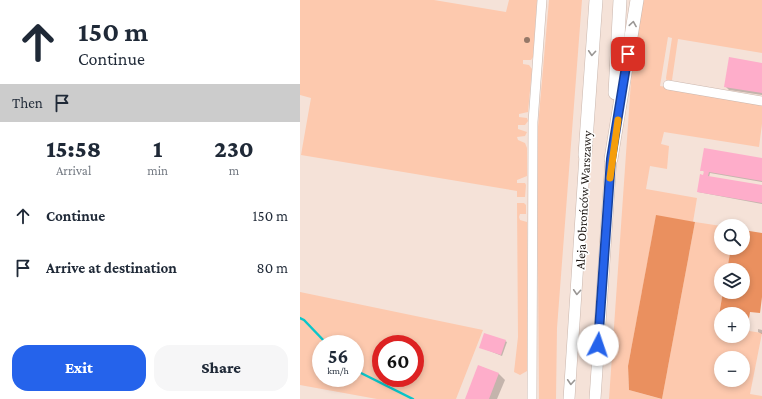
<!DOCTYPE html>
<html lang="en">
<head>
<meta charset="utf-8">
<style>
	:root { --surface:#fff; --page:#f6f6f7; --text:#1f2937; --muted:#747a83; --accent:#2563eb }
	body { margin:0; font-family:"Crimson Pro",serif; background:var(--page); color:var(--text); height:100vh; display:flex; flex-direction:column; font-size:15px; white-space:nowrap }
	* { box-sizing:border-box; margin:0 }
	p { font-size:13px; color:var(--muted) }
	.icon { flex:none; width:22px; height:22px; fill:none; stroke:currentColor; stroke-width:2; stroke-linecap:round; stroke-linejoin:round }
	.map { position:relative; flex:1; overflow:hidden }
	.side { display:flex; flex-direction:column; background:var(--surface); width:300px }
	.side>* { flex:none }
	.banner { background:#fff; color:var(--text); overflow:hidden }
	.controls { position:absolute; left:414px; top:219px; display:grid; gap:8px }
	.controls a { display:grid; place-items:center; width:36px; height:36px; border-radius:50%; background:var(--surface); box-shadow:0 2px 6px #0003; font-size:20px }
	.speed { position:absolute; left:12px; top:335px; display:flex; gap:8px; font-size:20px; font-weight:700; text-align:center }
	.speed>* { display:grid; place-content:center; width:52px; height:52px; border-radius:50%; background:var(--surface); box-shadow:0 2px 6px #0003; line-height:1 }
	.speed small { font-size:10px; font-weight:400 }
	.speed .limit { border:6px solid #d22; background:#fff; color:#111 }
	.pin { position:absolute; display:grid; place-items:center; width:34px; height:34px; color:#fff; margin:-17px; border-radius:8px; box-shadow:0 2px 6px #0006 }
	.me { position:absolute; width:44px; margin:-22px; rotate:4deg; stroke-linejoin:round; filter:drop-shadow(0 0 3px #0008) }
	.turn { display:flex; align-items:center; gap:14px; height:84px; padding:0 12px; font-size:18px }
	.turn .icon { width:52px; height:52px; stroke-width:2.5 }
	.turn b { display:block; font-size:28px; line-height:34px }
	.then { display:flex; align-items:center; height:38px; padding:0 12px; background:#0003; gap:8px; font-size:15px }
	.eta { display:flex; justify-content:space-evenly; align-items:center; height:68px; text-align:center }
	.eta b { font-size:24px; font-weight:800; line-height:28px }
	.cta { display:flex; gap:8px; margin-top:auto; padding:8px 12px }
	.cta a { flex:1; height:46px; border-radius:16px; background:var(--accent); color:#fff; font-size:16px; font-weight:800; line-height:46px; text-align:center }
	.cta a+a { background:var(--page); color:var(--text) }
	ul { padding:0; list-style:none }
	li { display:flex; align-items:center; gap:12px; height:52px; padding:0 12px }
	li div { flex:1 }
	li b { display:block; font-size:15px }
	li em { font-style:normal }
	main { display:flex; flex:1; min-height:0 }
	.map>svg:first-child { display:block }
</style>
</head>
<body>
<main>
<section class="side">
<div class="banner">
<div class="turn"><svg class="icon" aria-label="ahead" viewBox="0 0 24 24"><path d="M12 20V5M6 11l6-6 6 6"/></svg><div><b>150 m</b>Continue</div></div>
<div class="then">Then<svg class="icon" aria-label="arrive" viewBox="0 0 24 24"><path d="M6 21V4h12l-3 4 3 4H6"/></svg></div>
</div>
<div class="eta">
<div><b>15:58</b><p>Arrival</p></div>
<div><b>1</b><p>min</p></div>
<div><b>230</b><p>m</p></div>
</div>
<ul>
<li><svg class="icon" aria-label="ahead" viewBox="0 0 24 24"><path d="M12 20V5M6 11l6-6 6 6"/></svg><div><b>Continue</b></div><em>150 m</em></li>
<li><svg class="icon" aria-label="arrive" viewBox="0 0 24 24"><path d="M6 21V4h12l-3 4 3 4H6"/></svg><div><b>Arrive at destination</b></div><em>80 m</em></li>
</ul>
<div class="cta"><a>Exit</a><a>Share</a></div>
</section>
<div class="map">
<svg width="462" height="399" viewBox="0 0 462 399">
	<rect width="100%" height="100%" fill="#f5e2d8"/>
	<g fill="#fdc9ae" fill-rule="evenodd">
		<polygon points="0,0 134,0 206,12 209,0 237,0 233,57 231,60 223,60 223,64 229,65 232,69 228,112 219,114 219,117 227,118 228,121 225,125 218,125 218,129 227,132 225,136 217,137 218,140 225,143 227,148 227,176 217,180 217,183 225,183 226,185 225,197 217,197 217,191 1,155 11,98 0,95"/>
		<polygon points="249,0 282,0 257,328 256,399 239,399 237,138"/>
		<polygon points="342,0 462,0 462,53 378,39 372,80 367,82 366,78 372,38 368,37 360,86 462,103 462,124 459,147 364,132 361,144 369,146 367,169 350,166 346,189 397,198 393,222 356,216 328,366 329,390 361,399 309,399 332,67"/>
		<polygon points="217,203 224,203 226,205 226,214 220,214 219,217 220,220 227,222 227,371 220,375 214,372 218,337"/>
		<path d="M395,222L421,226V248H431L427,270H421V292H423L417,325L421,326V336H443V330L462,333L450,394L462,396V399H362ZM421,358H443V380H421Z"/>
		<path d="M0,292L183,330L156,399H77L0,385ZM21,344H55V378H21ZM81,344H115V378H81Z"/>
	</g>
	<g fill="#ea905f">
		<polygon points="356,215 395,222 362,399 329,390 328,366"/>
		<polygon points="443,230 462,233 462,297 460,313 450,312 447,331 443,330 443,314 421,314 421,326 417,326 423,292 443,292 443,270 427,270 431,248 443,248"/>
	</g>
	<g fill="#0003">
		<polygon points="462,64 462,95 429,90 425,86"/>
		<polygon points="462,159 462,182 410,173 409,177 462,186 462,204 398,192 404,176 405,172 401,170"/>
		<polygon points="458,329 462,330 462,334 458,332"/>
		<polygon points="205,341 207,342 202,356 180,347"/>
		<polygon points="179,366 199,374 205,380 197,399 166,399"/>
	</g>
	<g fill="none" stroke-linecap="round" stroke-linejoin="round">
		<g stroke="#0ac6ca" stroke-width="2.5">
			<polyline points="0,318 4,320 27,344"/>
			<polyline points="55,370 113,399"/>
		</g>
	</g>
	<g fill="#feadca">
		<polygon points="429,57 462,63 462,93 424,87"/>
		<polygon points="404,148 462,158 462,181 409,172 408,176 462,185 462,203 397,192 400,174 403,175 404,171 400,171"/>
		<polygon points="184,333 206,340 201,355 179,348"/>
		<polygon points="178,365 199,373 189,399 165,399"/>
	</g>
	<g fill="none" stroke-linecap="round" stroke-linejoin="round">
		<defs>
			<g id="minor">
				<polyline points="368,85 462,101"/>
				<polyline points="232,399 233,122 242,0"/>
			</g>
			<g id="major">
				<polyline points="269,399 285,155"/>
				<polyline points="295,399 311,159"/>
			</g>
			<g id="highway">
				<polyline points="315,93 320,0"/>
				<polyline points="285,155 296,0"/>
				<polyline points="311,159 337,0"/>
			</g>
		</defs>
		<use href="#minor" stroke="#cab7ae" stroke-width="10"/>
		<use href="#major" stroke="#cab7ae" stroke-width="12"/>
		<use href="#highway" stroke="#cab7ae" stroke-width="14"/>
		<use href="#minor" stroke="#fff" stroke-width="9"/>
		<use href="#major" stroke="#fff" stroke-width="11"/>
		<use href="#highway" stroke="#fff" stroke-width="13"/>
	</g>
	<circle fill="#957868" cx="227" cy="40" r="3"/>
	<defs><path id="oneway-chevron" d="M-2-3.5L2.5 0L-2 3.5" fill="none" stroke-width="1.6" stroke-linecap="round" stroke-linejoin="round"/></defs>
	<g stroke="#9a9795">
		<use href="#oneway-chevron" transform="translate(333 24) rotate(-81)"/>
		<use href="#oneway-chevron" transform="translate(292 53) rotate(94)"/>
		<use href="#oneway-chevron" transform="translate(277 292) rotate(94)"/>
		<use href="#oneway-chevron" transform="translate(271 382) rotate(94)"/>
	</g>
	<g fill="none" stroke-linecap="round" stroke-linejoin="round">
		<defs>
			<polyline id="route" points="298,345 311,159 328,54"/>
		</defs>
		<use href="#route" stroke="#184099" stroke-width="10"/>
		<use href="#route" stroke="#2563eb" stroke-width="7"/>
		<polyline stroke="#f59e0b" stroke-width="7" points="310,178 318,120"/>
	</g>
	<g text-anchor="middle" stroke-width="3" stroke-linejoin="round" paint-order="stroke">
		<g font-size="13" fill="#1e1814" stroke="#fff">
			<text transform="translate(283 200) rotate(-87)" y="5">Aleja Obrońców Warszawy</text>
		</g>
	</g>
</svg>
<div class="controls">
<a><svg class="icon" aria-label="search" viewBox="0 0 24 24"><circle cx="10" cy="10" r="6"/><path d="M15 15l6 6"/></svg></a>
<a><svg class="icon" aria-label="layers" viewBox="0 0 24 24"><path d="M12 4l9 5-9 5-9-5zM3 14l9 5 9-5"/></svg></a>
<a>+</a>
<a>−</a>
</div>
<div class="speed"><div>56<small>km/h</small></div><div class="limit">60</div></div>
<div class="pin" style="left:328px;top:54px;background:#d93025"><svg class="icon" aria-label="arrive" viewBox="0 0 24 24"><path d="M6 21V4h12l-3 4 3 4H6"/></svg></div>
<svg class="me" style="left:298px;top:345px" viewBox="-20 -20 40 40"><circle r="19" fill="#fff"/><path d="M0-13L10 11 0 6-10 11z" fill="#2563eb"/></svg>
</div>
</main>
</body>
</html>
